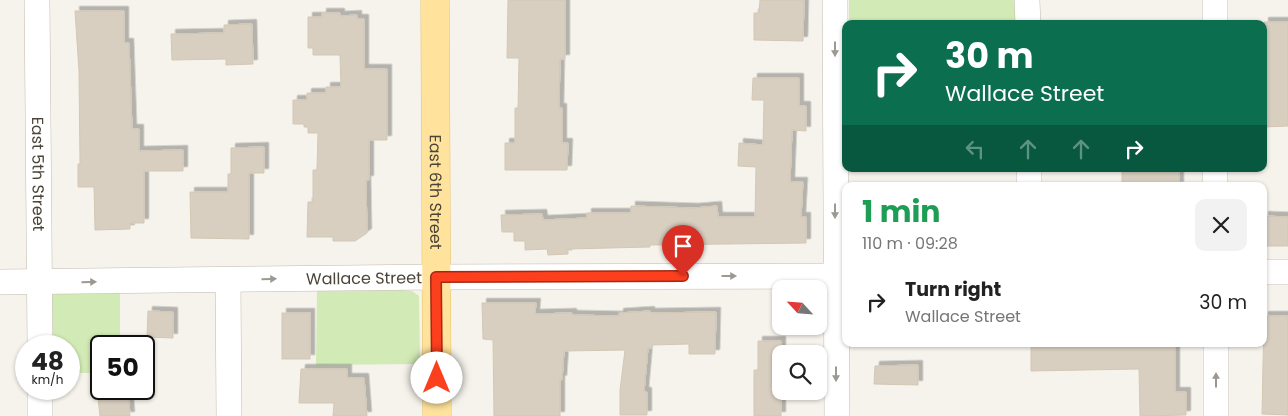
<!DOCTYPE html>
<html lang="en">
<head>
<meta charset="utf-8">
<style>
	:root { --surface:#fff; --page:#f2f2f2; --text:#222; --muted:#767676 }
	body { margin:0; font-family:Poppins,sans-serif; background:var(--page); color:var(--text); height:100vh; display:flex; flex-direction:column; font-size:19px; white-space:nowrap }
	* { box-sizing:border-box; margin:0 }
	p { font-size:16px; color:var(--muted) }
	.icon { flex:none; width:28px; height:28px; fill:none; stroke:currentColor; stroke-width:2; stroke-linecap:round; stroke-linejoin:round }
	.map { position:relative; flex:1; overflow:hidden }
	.side { position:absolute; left:842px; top:182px; width:425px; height:165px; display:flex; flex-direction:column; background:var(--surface); border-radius:10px; box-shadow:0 1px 4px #0004 }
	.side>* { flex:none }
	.top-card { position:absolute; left:842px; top:20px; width:425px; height:152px; border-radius:10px; box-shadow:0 1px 4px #0004; background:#0b6e4f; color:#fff; overflow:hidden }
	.needle { width:32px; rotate:296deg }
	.fabs { position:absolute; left:772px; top:280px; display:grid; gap:10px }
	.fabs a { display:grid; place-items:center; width:55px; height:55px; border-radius:10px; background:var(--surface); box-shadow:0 1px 4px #0004; font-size:25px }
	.speed { position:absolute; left:15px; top:335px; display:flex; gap:10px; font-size:25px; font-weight:700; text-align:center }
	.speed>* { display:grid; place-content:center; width:65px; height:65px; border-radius:50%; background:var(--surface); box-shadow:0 1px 4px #0004; line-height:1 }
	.speed small { font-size:12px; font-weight:400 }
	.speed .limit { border:2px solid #111; border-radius:8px; background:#fff; color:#111 }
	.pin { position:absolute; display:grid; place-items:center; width:42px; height:42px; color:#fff; margin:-51px -21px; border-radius:50% 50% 50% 0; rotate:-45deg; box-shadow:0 0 5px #0007 }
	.pin .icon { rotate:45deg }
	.me { position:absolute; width:55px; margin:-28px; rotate:0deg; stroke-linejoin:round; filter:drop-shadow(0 0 4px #0008) }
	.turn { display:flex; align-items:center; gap:18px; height:105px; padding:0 20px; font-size:22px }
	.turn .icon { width:65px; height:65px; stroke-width:2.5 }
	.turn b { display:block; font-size:35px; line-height:42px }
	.lanes { display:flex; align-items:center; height:48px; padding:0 20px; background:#0003; justify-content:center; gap:25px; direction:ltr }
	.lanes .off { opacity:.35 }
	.round { display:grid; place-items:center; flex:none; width:52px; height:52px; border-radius:10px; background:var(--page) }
	.headline { display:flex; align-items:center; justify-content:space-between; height:85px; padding:0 20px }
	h1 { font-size:30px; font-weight:700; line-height:38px; color:#1e9e55 }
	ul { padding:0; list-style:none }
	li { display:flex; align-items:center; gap:15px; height:70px; padding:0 20px }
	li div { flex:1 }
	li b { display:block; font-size:19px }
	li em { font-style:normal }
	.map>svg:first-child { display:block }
</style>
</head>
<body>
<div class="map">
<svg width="1288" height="416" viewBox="0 0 1288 416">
	<defs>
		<filter id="shadow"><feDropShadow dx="4.5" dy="-4.5" stdDeviation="0" flood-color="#0004"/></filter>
	</defs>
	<rect width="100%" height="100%" fill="#f6f3ec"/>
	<g fill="#d2eab5">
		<polygon points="849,0 1020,0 1021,24 849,24"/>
		<polygon points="402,290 412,291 419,296 420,364 316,365 317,291"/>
		<polygon points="55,292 120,292 120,346 101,346 101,373 69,373 69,346 51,346 52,296"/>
	</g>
	<g fill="#d8cfc1" stroke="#d3c7b4" filter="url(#shadow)">
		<polygon points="508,0 565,0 565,59 560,59 559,108 562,108 562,143 568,143 567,170 505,170 505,143 515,143 515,108 518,108 519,58 507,58"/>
		<polygon points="760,0 804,0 803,41 754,40 754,13 759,13"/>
		<polygon points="75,11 124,11 124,43 129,43 132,129 139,129 139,151 183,150 183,171 144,171 144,223 130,223 130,229 95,230 94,187 78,187 78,164 80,164 79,71"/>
		<polygon points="322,13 340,13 340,16 357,15 357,19 364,19 364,69 387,69 387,140 369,140 369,180 366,180 367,233 355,241 333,241 333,237 307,237 308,202 313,202 313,170 317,170 318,133 308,133 308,127 304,127 304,124 293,124 293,100 307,100 307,93 326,93 326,87 341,87 340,55 313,55 313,48 308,48 308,17 322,17"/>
		<polygon points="1264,22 1288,22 1288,126 1264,127"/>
		<polygon points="252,24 253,64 226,65 226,59 172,60 171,34 224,33 224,25"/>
		<polygon points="753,78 799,78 799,106 806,106 806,131 792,130 790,182 803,182 801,217 806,217 806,243 650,245 650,247 568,249 568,254 548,255 547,249 525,250 525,241 514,241 514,232 502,232 501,215 542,214 543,220 587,218 587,213 631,213 631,206 694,208 717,206 718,217 755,217 756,167 738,166 739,143 763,145 764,100 752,100"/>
		<polygon points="264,147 264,173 249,173 249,239 191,238 190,192 228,192 228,174 231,174 231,148"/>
		<rect x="1122" y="169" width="57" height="17"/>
		<polygon points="1264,216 1288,217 1288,246 1264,246"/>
		<polygon points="482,303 536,303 535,314 572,313 572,315 619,316 619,313 650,311 650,313 716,312 715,354 689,354 689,344 652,345 652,348 648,348 644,392 647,392 647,415 620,415 620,390 625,350 564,351 562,380 560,379 560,416 494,416 493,340 483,339"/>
		<polygon points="148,311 173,312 173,338 147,337"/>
		<rect x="282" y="313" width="28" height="46"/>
		<polygon points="1264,316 1288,316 1288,415 1262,414"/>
		<polygon points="758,341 781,341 781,416 754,416 754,370 758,370"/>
		<polygon points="1031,344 1175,345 1175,392 1186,392 1186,415 1140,416 1139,369 1031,371"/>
		<polygon points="918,365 918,385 874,384 875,366"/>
		<polygon points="301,369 347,369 347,378 364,378 367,416 333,416 334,403 299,403"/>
		<polygon points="97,389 128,389 130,416 100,416"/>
	</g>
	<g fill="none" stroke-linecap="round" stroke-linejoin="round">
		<defs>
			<g id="minor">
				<path id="s1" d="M37,0L40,346"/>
				<polyline points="835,0 837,416"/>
				<polyline points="1027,0 1028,24"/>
				<polyline points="1215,0 1215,24"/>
				<polyline points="1029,169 1029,186"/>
				<polyline points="1215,169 1215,186"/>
				<polyline points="1264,272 1288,272"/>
				<polyline points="228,280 229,416"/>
				<path id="s2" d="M0,282L436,277L846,276"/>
				<polyline points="1216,344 1216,416"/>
				<polyline points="40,389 40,416"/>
			</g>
			<g id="major">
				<path id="s3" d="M435,0L437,416"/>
			</g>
		</defs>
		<use href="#minor" stroke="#c2bbae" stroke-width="26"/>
		<use href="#major" stroke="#e6c16a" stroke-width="29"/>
		<use href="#minor" stroke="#fff" stroke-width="25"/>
		<use href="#major" stroke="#ffe39c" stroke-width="28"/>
	</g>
	<defs><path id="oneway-solid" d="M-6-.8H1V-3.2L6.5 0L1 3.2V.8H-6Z" transform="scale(1.25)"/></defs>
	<g fill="#9c9892">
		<use href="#oneway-solid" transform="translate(835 49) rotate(90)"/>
		<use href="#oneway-solid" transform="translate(835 211) rotate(90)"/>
		<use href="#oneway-solid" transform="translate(729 276)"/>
		<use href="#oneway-solid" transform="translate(269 279) rotate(-1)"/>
		<use href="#oneway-solid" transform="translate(89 282) rotate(-1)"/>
		<use href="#oneway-solid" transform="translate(836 374) rotate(90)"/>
		<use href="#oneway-solid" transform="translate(1216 380) rotate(-90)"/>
	</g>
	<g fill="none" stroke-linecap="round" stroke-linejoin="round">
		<defs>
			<polyline id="route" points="437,378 436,277 683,276"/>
		</defs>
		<use href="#route" stroke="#a42913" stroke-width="12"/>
		<use href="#route" stroke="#fc3f1d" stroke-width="9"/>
	</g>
	<g text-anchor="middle" stroke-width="4.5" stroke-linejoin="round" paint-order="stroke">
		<g font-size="16" fill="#4b4439" stroke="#fff">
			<text dy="6" stroke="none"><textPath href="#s1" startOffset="174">East 5th Street</textPath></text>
			<text dy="6" stroke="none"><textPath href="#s3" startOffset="192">East 6th Street</textPath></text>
			<text dy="6" stroke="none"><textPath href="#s2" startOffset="364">Wallace Street</textPath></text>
		</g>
	</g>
</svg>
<div class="fabs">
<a><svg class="needle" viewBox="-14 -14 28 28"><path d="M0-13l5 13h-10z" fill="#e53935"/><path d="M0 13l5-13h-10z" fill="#767676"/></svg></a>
<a><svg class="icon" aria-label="search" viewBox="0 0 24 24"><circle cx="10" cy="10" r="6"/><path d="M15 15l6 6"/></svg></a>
</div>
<div class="speed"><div>48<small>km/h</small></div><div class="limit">50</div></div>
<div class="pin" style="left:683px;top:276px;background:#d93025"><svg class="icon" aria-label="arrive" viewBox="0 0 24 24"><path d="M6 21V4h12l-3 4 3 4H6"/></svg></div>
<svg class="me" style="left:437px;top:378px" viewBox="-20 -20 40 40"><circle r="19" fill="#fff"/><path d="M0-13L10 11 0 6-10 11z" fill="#fc3f1d"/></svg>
<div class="top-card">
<div class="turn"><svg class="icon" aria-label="right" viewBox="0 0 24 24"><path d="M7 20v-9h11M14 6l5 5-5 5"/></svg><div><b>30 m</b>Wallace Street</div></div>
<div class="lanes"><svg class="icon off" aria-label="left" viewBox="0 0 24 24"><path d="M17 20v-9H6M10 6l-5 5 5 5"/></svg><svg class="icon off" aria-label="ahead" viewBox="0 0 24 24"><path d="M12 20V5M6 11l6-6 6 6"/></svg><svg class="icon off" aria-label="ahead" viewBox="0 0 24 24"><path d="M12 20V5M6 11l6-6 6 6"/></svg><svg class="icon" aria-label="right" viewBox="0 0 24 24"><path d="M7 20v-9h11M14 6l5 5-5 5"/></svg></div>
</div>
<section class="side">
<div class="headline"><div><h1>1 min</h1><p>110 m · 09:28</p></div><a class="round"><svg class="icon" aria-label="close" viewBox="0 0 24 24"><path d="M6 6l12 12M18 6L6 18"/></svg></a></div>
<ul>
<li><svg class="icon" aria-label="right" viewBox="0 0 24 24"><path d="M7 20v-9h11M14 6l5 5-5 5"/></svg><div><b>Turn right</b><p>Wallace Street</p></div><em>30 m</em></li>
</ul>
</section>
</div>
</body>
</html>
